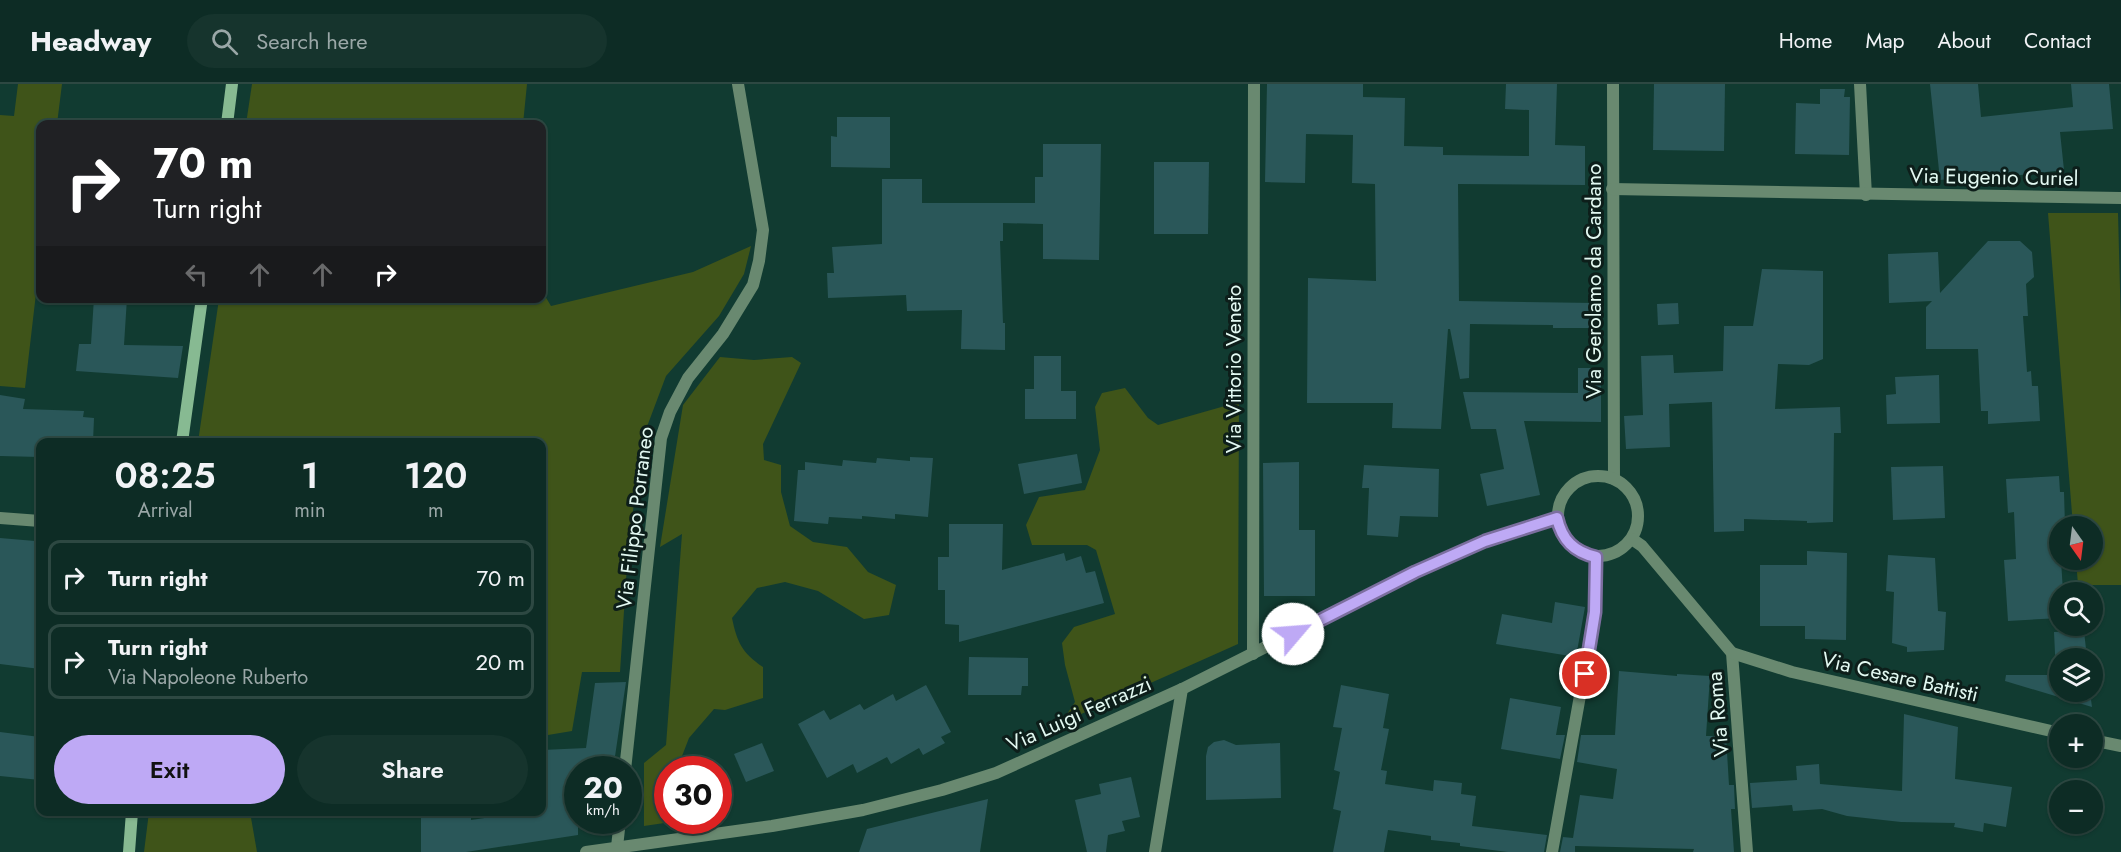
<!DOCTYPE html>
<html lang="en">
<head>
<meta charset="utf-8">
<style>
	:root { --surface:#0d2c25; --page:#16342d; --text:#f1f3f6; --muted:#9aa7a7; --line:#2d4842; --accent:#bea9f5 }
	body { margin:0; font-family:Jost,sans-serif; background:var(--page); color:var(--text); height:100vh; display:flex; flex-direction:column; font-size:22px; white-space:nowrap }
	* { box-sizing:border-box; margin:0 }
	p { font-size:20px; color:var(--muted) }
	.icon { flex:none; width:33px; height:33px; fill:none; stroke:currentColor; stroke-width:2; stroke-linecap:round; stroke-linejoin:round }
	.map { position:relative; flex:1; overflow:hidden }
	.side { position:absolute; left:36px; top:354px; width:510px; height:378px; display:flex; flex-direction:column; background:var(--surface); border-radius:12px; box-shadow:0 2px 4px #0004,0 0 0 2px var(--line) }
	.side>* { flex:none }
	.hud { position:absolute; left:36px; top:36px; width:510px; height:183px; border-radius:12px; box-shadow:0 2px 4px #0004,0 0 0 2px var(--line); background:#202124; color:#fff; overflow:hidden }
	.needle { width:39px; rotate:166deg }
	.buttons { position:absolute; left:2049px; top:432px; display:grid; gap:12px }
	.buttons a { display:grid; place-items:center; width:54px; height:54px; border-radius:50%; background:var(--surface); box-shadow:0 2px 4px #0004,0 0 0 2px var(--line); font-size:30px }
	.speed { position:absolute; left:564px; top:672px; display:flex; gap:12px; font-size:30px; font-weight:700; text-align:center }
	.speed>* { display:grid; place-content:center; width:78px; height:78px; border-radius:50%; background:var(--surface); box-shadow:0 2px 4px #0004,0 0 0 2px var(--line); line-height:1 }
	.speed small { font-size:15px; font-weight:400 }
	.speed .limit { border:9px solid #d22; background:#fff; color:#111 }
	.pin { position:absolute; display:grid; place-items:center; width:51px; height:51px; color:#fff; margin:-26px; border:3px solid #fff; border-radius:50%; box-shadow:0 2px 6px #0007 }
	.me { position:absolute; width:66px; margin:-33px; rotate:63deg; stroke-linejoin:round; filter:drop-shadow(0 0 4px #0008) }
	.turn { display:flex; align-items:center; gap:21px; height:126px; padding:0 18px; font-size:27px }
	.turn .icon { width:78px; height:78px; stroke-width:2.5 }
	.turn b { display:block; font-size:42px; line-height:51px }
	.lanes { display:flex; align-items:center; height:57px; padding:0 18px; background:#0003; justify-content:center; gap:30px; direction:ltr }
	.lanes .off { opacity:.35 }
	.eta { display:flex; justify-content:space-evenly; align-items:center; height:102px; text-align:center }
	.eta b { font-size:36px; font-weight:600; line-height:42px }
	.button { display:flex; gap:12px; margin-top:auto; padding:12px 18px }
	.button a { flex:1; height:69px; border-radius:36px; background:var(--accent); color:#111; font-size:24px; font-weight:600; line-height:69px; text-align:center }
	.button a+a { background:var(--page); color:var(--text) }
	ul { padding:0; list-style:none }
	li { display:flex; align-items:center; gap:18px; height:75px; margin:0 12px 9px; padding:0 6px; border:3px solid var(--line); border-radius:12px }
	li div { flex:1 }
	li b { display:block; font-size:22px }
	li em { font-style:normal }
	header { display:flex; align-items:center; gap:36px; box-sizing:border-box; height:84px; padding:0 30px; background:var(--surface); border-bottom:2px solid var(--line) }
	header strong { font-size:28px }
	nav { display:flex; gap:33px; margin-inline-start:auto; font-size:21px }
	.search { width:420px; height:54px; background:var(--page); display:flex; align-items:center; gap:15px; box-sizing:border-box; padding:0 21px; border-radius:33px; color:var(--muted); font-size:22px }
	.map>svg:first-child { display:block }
</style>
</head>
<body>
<header>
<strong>Headway</strong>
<div class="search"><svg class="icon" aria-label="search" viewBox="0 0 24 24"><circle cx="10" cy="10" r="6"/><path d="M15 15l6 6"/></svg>Search here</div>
<nav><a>Home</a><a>Map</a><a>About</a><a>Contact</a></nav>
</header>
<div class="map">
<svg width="2121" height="768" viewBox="0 0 2121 768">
	<rect width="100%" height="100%" fill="#113b31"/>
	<g fill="#3f5419">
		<polygon points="18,0 62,0 57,40 40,40 40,175 25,304 0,302 0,31 14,32"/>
		<polygon points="252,0 527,0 523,40 246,40"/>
		<polygon points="2048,129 2118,129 2121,243 2121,501 2078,501 2076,476 2092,476 2092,442 2073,442"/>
		<polygon points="751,162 744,190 719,232 666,292 642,356 628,466 620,588 582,588 572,647 542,652 542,358 198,358 219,215 542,214 542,207 551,222 693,188"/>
		<path d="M720,273L754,276L792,273L801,279L763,360L764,376L781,381V408L790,442L813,458L847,463L868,488L896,501L889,531L864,535L818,507L785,498L757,504L732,534C737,558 742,569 763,583V614L725,626L714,625L689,654L677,685L668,686V736L678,737L644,742V679L666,661L682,450L660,463L683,321Z"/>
		<polygon points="1125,304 1148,334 1158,341 1239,318 1238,560 1061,639 1075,618 1065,581 1062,559 1074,543 1115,530 1096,466 1087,461 1032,461 1026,441 1039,413 1085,406 1100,366 1095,323 1102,309"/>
		<polygon points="149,728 250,728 257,768 144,768"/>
	</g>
	<g fill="#2a5759">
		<polygon points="1267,0 1363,0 1363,13 1405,14 1404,62 1443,63 1443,71 1529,72 1529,26 1505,25 1506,0 1557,0 1555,61 1585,62 1585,101 1458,100 1459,217 1595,219 1595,244 1553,244 1553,241 1470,240 1469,294 1460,295 1450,245 1448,245 1441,345 1392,344 1393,319 1307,319 1308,194 1376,197 1375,100 1352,99 1353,51 1306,50 1305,99 1265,98"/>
		<polygon points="1654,0 1725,0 1724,67 1653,66"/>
		<polygon points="1930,0 1978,0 1981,33 2073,23 2071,0 2109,0 2113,45 2060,48 2064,86 2011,92 2011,88 1940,96"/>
		<polygon points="1820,5 1845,5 1844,13 1850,13 1849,71 1795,70 1796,19 1820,20"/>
		<polygon points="837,33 890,33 890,84 831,83 831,52 837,53"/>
		<polygon points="1043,60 1101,60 1099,176 1043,175 1043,140 1003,139 1003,157 1000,157 1003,239 1005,239 1005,266 961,265 962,226 907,227 906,211 828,214 827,189 834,189 832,163 882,160 882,95 922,95 922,119 1035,119 1035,93 1043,93"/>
		<polygon points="1154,78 1209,78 1208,150 1154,150"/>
		<polygon points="1988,157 2020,157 2032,168 2034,193 2026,200 2028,232 2023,232 2027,288 2031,287 2032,302 2038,302 2040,337 1988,340 1988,327 1981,327 1978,265 1926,265 1926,223 1932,217 1889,219 1888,170 1938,168 1940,209"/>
		<polygon points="1762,185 1823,187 1823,275 1809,281 1778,280 1775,325 1840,323 1841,349 1834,349 1833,438 1807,439 1807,437 1744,435 1744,447 1714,448 1712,318 1669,320 1670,363 1626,365 1624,332 1643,331 1641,272 1673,271 1674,289 1723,287 1724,242 1753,242"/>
		<polygon points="94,214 127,214 124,261 183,262 178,294 76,287 79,260 91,260"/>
		<polygon points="1678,219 1679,240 1658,241 1657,220"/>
		<polygon points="1034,272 1061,272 1061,307 1076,307 1076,335 1025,335 1025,305 1034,305"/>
		<polygon points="1578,284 1601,284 1601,338 1524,337 1540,411 1487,422 1480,390 1504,385 1496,345 1471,345 1463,308 1578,309"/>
		<polygon points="1939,291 1940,339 1887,340 1886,311 1896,310 1895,293"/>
		<polygon points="0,311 25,315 23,325 84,327 83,333 94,334 93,358 40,358 40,373 0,372"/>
		<polygon points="1077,370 1082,399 1024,410 1018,380"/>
		<polygon points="910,373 933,374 928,433 895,430 895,435 862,432 862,435 829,433 828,440 794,437 798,386 805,386 805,378 842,382 843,376 876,379 877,374 910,377"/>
		<polygon points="1299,378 1299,446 1315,446 1315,512 1264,512 1263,379"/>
		<polygon points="1364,381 1439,385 1438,433 1400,432 1398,453 1367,451 1369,404 1362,404"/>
		<polygon points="1943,382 1945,434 1893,436 1891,383"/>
		<polygon points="2059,392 2060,408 2064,408 2065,442 2059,442 2060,476 2061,476 2063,508 2060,508 2060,534 2008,537 2004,476 2016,475 2014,428 2008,429 2006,395"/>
		<polygon points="949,440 1003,440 1002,486 1064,469 1066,477 1081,472 1086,489 1095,487 1104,519 959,558 959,541 945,540 945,506 938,506 938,473 949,473"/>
		<polygon points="0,454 35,457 34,473 39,474 34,527 40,528 40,585 0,580"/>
		<polygon points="1807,467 1847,469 1846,556 1805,555 1805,542 1760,542 1760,481 1807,481"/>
		<polygon points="1888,471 1935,474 1938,527 1946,528 1944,566 1907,568 1907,563 1892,559 1894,508 1886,507"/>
		<polygon points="1555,518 1585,523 1576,573 1496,560 1502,530 1552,539"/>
		<polygon points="2084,547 2087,574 2060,574 2060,608 2090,608 2092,623 2005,597 2006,591 2056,591 2054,548"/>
		<polygon points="969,573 1028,574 1028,602 1022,602 1021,611 968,611"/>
		<polygon points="1619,587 1677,592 1677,590 1710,592 1706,652 1726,652 1729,701 1734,701 1735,725 1731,725 1734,768 1693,768 1694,765 1575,762 1575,768 1560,768 1563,753 1573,754 1580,711 1613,715 1617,685 1577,678 1581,651 1615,651"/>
		<polygon points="626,598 613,686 578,686 578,751 466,768 421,768 421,728 471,728 471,736 526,728 542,728 542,666 586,664 595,599"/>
		<polygon points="926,601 951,648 941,653 945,659 923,671 919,664 891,680 887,673 857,689 853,680 827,694 798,640 824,626 830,636 860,620 864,626 893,610 896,617"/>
		<polygon points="1341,601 1389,610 1383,644 1389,645 1381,686 1387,687 1385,700 1433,707 1434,696 1462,699 1461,710 1476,712 1472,742 1547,751 1544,768 1508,768 1460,762 1460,759 1431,756 1431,752 1388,746 1384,768 1333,768 1341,727 1333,725 1340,688 1334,686 1342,644 1333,643"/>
		<polygon points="1510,614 1561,623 1556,651 1565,651 1560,675 1501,665"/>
		<polygon points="1904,630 1958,643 1955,695 2012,703 2006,743 1984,739 1983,748 1954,743 1955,739 1901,738 1847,732 1822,725 1793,727 1792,721 1752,724 1750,699 1797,696 1796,682 1819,680 1820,700 1902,707"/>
		<polygon points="0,648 40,653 40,696 0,692"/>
		<polygon points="1224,656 1236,661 1280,659 1281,714 1206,716 1206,672 1208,663 1214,658"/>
		<polygon points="762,659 774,687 746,698 734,670"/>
		<polygon points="1131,693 1140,733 1122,737 1125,747 1108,751 1106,768 1087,768 1075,716 1101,710 1099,700"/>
		<polygon points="988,715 980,768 859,768 867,745"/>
	</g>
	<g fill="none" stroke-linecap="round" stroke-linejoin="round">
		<g stroke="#698970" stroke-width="12">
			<polyline points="1613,0 1614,395"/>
			<polyline points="1860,0 1866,111"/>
			<polyline points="1612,105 2121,114"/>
			<circle cx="1598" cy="432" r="40"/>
			<polyline points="0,434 40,437"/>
			<polyline points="1632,455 1642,462 1732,569 1747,768"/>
			<polyline points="1732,569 1792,588 2060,649"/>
			<polyline points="1253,570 1254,0"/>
			<polyline points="2092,656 2121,662"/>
			<polyline points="625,686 661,354 670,328 688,294 723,250 753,201 759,177 763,146 738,0"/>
			<polyline points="617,763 620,736"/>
			<polyline points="586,768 772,742 863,726 942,706 996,689 1182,605 1415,488 1485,457 1558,434"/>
			<polyline points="1155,768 1182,605"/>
			<polyline points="1552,768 1595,528 1596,473"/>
		</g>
		<g stroke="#87ba92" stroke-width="12">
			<polyline points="227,40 232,0"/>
			<polyline points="182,358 202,214"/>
			<polyline points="129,768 132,728"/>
		</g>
	</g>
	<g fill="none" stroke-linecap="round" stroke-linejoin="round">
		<defs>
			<path id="route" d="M1293,550L1415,488L1485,457L1557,434C1562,456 1574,468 1596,473L1595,528L1585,590"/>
		</defs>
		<use href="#route" stroke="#7c6e9f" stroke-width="15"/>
		<use href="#route" stroke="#bea9f5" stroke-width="10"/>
	</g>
	<g text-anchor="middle" stroke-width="6" stroke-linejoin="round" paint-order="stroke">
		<g font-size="21" fill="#e3f9f2" stroke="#0d1e1a">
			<text transform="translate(1994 93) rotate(1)" y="7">Via Eugenio Curiel</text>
			<text transform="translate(1594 197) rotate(-90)" y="7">Via Gerolamo da Cardano</text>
			<text transform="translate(1234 285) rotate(-90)" y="7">Via Vittorio Veneto</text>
			<text transform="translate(635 434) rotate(-83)" y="7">Via Filippo Porraneo</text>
			<text transform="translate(1900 593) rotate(13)" y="7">Via Cesare Battisti</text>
			<text transform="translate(1079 630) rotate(-24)" y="7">Via Luigi Ferrazzi</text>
			<text transform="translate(1718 630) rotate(-95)" y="7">Via Roma</text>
		</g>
	</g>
</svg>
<div class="buttons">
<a><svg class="needle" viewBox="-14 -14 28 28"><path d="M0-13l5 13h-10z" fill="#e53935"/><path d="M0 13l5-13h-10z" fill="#9aa7a7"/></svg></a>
<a><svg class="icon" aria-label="search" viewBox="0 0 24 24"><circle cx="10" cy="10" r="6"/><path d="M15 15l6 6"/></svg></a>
<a><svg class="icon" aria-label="layers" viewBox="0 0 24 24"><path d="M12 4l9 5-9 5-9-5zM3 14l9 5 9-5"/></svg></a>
<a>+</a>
<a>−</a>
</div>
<div class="speed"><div>20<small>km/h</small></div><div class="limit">30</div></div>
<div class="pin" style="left:1585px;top:590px;background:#d93025"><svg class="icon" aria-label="arrive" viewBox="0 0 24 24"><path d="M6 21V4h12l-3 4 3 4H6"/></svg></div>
<svg class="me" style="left:1293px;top:550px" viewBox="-20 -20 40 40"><circle r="19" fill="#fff"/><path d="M0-13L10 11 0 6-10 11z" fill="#bea9f5"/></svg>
<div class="hud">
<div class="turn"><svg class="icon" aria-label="right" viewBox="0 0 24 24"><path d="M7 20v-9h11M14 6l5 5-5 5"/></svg><div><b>70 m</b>Turn right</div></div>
<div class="lanes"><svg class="icon off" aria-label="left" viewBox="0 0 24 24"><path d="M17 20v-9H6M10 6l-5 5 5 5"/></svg><svg class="icon off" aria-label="ahead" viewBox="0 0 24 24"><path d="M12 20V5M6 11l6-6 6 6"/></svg><svg class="icon off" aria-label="ahead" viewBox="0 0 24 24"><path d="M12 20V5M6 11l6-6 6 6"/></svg><svg class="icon" aria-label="right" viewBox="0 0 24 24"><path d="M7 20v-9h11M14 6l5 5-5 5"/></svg></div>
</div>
<section class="side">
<div class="eta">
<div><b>08:25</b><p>Arrival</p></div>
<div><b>1</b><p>min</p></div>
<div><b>120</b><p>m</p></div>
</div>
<ul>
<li><svg class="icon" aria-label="right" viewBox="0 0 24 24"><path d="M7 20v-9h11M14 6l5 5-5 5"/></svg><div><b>Turn right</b></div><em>70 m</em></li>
<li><svg class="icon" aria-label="right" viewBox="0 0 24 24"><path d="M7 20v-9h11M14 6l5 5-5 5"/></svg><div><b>Turn right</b><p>Via Napoleone Ruberto</p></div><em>20 m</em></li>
</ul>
<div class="button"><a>Exit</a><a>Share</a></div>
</section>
</div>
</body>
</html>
